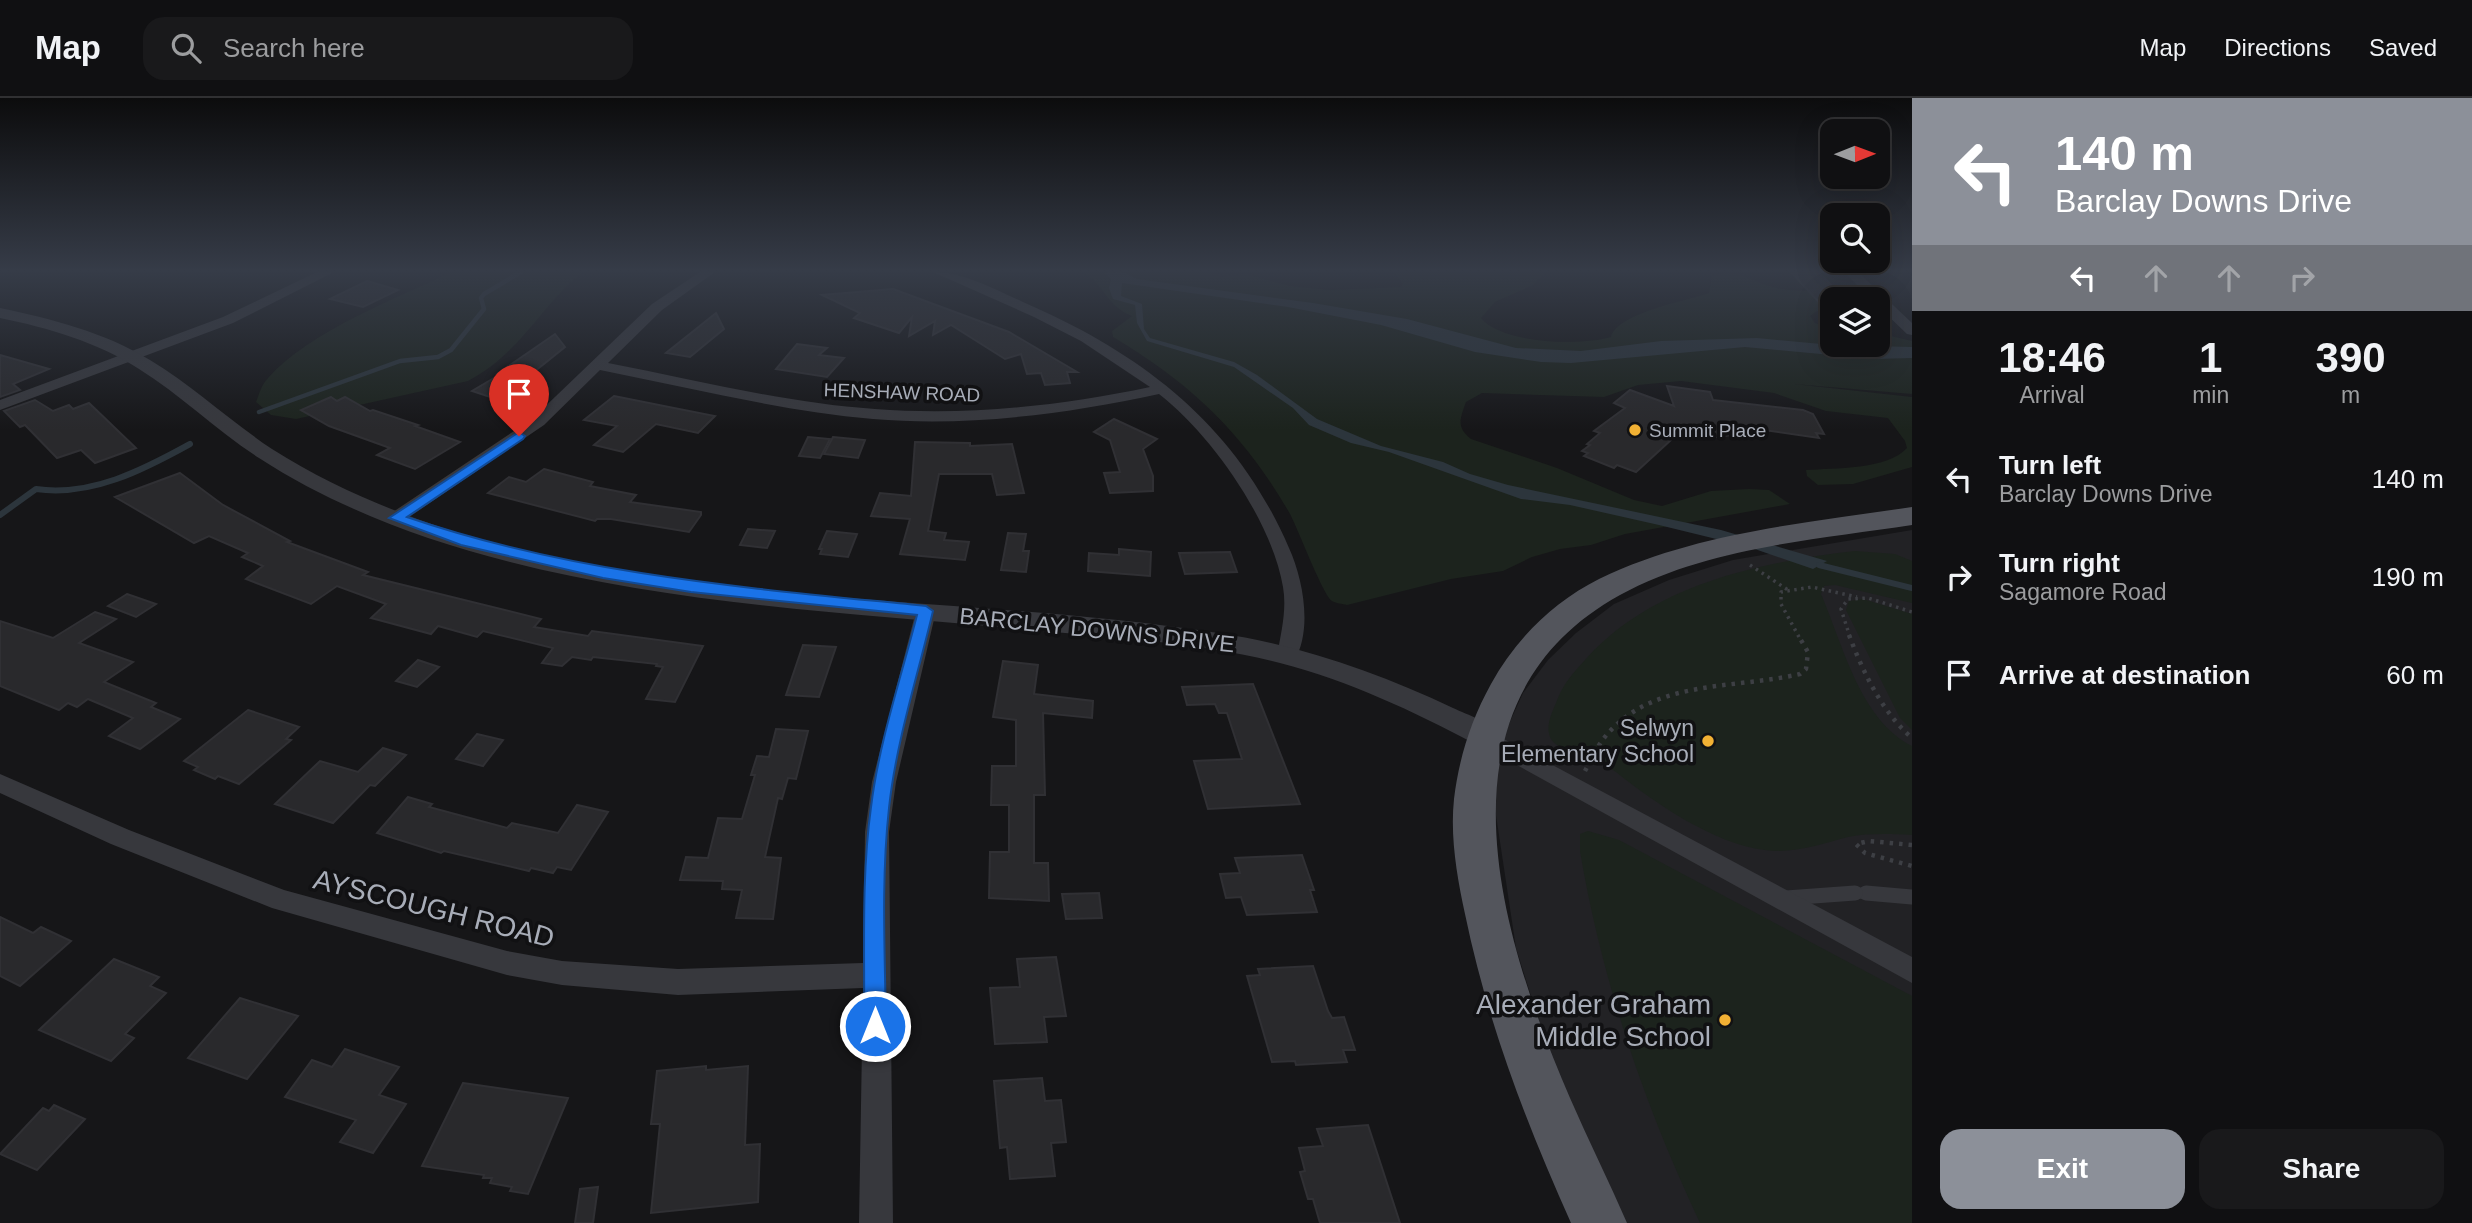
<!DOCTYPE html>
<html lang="en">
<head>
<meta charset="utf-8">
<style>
	:root { --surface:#101012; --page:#19191b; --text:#f1f3f6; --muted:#9c9d9f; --line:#303032; --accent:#8c9099 }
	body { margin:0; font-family:Arial,sans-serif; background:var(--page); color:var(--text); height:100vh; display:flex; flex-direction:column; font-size:26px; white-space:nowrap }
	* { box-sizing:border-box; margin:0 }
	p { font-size:23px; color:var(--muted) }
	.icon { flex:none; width:38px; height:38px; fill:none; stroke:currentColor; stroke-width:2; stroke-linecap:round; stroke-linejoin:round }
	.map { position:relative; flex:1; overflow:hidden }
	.panel { display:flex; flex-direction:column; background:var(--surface); width:560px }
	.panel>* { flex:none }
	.banner { background:#8c9099; color:#fff; overflow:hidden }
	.needle { width:46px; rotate:89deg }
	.controls { position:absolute; left:1820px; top:21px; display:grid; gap:14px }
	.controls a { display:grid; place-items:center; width:70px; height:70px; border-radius:14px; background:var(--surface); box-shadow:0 7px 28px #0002,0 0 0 2px var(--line); font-size:35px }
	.pin { position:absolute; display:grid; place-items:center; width:60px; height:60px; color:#fff; margin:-72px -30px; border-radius:50% 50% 50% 0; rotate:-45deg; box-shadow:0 0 7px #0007 }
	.pin .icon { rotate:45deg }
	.me { position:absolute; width:77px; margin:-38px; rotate:0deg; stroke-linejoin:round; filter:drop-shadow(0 0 5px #0008) }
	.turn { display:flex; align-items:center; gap:24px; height:147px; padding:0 28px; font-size:32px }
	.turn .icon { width:91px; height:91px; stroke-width:2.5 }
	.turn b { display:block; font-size:49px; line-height:60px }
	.lanes { display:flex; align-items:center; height:66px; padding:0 28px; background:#0003; justify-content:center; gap:35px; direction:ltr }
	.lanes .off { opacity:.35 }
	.eta { display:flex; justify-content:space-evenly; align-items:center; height:119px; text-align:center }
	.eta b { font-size:42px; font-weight:800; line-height:49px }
	.primary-button { display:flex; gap:14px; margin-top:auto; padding:14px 28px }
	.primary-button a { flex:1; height:80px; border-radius:21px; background:var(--accent); color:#fff; font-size:28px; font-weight:800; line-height:80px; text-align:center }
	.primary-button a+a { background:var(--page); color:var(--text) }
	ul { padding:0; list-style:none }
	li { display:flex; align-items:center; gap:21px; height:98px; padding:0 28px }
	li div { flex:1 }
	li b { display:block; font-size:26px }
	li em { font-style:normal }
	header { display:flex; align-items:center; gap:42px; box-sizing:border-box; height:98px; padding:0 35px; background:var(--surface); border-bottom:2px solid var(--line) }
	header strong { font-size:33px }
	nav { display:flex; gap:38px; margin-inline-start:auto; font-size:24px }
	.search { width:490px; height:63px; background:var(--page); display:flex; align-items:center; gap:18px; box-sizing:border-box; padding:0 24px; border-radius:21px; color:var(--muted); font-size:26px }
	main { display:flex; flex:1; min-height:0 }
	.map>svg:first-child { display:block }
</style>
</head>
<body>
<header>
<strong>Map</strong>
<div class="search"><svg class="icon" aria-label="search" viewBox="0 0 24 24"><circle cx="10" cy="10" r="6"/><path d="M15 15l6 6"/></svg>Search here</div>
<nav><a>Map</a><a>Directions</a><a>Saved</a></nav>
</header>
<main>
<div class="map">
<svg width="1912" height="1125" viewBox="0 0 1912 1125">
	<rect width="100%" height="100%" fill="#161618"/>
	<polygon fill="#222225" points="1912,432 1912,1125 1625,1125 1551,962 1516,850 1494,704 1499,658 1508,628 1523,595 1548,562 1576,535 1614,506 1669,482 1733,462"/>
	<g fill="#1c231d">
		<path d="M452,174H582C540,209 520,256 468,283L296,321L271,317L256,304C259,296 262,286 268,280C310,233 395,201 452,174Z"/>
		<path d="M1083,174H1206L1222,179L1245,176L1290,188L1330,192L1401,189L1403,186L1395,174H1545L1533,187L1495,204L1481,220C1502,246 1581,248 1611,239C1617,215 1686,203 1709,195L1712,178C1733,171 1747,180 1766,187C1794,197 1826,190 1855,195L1864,201H1832V213H1817L1810,218L1815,225L1832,232V247H1878V235L1912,243V296L1794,286L1912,299V369L1853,386L1818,387L1807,378L1806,372C1834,370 1887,372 1907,350L1905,343L1888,320L1826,313L1774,295L1681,283L1638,287L1604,299L1482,295L1466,304C1460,321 1456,329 1471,341L1557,370L1634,402L1662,408L1711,393L1749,391L1769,392L1790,406L1625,436L1591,447L1560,451L1532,459L1503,473L1451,481L1347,507C1343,506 1335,505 1332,503C1323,497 1298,431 1290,416C1243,335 1193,287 1113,239L1112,233L1132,218C1106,208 1105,187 1083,174Z"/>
		<path d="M1855,453L1895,456L1912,463V505L1835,487L1824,488L1821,496C1843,547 1860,622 1912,648V737C1892,736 1868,735 1848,739C1821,746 1794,756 1765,752C1714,746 1655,705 1616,674C1600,662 1557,653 1551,641C1544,628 1553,613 1558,600C1564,585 1574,574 1585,562C1651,487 1760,464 1855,453Z"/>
		<polygon points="1863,501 1912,516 1912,632 1900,620 1846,512 1849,503"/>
		<path d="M1588,733L1619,742L1912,898V1125H1700C1644,1006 1602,883 1580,753V736Z"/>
	</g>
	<polygon fill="#2c353c" points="1104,174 1123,174 1137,181 1313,205 1407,221 1516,250 1581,253 1661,243 1757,240 1832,247 1912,249 1912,260 1874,261 1745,249 1571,265 1541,264 1475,254 1381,227 1288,209 1122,185 1121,198 1142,206 1144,231 1150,240 1234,264 1257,277 1317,321 1381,348 1443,364 1470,376 1508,387 1721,432 1827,463 1813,471 1749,449 1659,427 1570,407 1521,401 1389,354 1351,345 1309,327 1293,310 1234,269 1147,243 1137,225 1135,207 1113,201 1109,190 1111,181"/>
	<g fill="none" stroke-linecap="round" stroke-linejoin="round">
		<polyline stroke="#2c353c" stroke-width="4.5" points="259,314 400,263 438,259 451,252 484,211 481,200 484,196 521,174"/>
		<g stroke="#2c353c" stroke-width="6">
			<path d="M0,417L36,391C91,399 143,372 190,346"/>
			<polyline points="1819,467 1912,490"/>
		</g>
	</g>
	<g fill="#29292c" stroke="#303034" stroke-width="2">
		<polygon points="1791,174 1820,175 1832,188 1832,218"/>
		<polygon points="367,183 398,192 363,209 330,201"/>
		<polygon points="893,191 1009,234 1077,274 1067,274 1070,285 1045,287 1041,275 1027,276 1021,256 1005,261 951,227 933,237 935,223 909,238 912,219 899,235 854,220 860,215 822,197"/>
		<polygon points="716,215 724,231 690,259 666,255"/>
		<polygon points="555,236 565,249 529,278 537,280 499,302 472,293 499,277 497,276"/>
		<polygon points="797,246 827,250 819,257 844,260 827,279 776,271"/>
		<polygon points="0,257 49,271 13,286 20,292 0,299"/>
		<polygon points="1667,288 1710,294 1713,302 1803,312 1813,316 1824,336 1816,335 1819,340 1764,332 1711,340 1691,327 1684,334 1683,331 1636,374 1617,367 1614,370 1584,358 1588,355 1582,353 1590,347 1587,346 1600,335 1594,333 1625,310 1614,305 1630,292 1674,308"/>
		<polygon points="614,298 674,310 715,318 698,335 656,326 623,354 594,347 617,328 584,322"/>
		<polygon points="331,299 337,303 345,299 370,313 373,312 418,327 415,328 460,344 415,371 377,357 390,350 329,328 301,312"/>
		<polygon points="35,302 53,313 69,307 73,311 89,305 136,350 95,365 81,352 57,360 25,327 20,329 4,313"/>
		<polygon points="1114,321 1157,341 1143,351 1153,378 1153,393 1110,395 1104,375 1120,374 1110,342 1094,334"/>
		<polygon points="808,339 830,341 820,360 799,358"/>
		<polygon points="833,339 865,342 858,360 824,356"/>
		<polygon points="915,344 970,345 970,348 1012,346 1024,395 997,397 992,376 939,376 928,433 946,435 944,442 969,444 965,462 900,456 910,421 871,418 880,395 911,398"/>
		<polygon points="544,371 593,384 590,388 636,397 630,404 701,414 701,417 689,434 611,421 597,421 595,423 488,395 509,379 526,384"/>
		<polygon points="180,375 223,407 290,443 287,444 368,474 363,477 541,521 534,529 588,538 592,533 703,548 675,604 646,601 663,569 656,568 657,566 593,559 591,562 572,559 562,568 542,565 553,550 483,533 477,539 438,528 431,536 371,520 386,506 337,488 311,506 246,481 263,468 242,459 248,455 209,438 194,445 115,399"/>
		<polygon points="748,431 775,433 767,450 740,447"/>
		<polygon points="827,433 857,436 848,459 820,456 822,451 819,451"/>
		<polygon points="1008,435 1026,436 1023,453 1029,453 1026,474 1001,472"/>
		<polygon points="1119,451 1151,454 1150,478 1088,473 1089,455 1119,457"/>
		<polygon points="1230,454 1237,474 1185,476 1179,455"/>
		<polygon points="127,496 156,506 136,519 108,508"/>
		<polygon points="95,514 116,521 79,545 133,564 104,584 156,605 151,609 180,621 140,651 109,638 133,620 88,601 77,609 68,605 59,612 0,588 0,523 53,540"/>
		<polygon points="803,547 836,549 819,599 786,597"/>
		<polygon points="418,562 439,569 417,589 396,583"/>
		<polygon points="1003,563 1038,567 1034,596 1093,603 1092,620 1043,615 1045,697 1034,697 1034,765 1048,765 1049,803 989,800 990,754 1009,754 1009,707 991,707 992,668 1016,668 1016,622 993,619"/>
		<polygon points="1253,586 1300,706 1208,711 1194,663 1242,661 1227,615 1219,615 1215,606 1187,607 1182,589"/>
		<polygon points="248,612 299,629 286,641 291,642 239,686 218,678 215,681 194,672 198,669 184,663"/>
		<polygon points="776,631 808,633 796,681 788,680 782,701 778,700 765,759 781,760 773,821 736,820 742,792 722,791 723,783 680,782 686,759 708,760 718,720 742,721 755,677 751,677 757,658 769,659"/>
		<polygon points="477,636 503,642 483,668 456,661"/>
		<polygon points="383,650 406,657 375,688 370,687 333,725 275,706 320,663 358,674"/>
		<polygon points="408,699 432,706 429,709 507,730 512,725 558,735 577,707 608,714 571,772 557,769 553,775 531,770 529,773 444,753 441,755 377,735"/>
		<polygon points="1302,757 1314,792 1310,792 1317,814 1247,817 1241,799 1226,800 1220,776 1240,775 1235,760"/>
		<polygon points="1099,795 1102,820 1066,821 1062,796"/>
		<polygon points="0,819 33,835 41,829 71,843 20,888 0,878"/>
		<polygon points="1056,859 1066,918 1044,919 1047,944 995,946 990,890 1020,889 1017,861"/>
		<polygon points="114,861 159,879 150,888 166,895 125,936 134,940 111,963 39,932"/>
		<polygon points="1313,868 1328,913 1332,920 1344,919 1355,952 1343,952 1347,964 1296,967 1295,963 1272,964 1247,878 1260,877 1258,871"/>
		<polygon points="240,900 298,918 247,981 188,960"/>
		<polygon points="345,951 399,969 379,997 406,1006 373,1055 340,1044 356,1022 285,999 312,962 332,969"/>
		<polygon points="706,968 706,972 748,968 745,1047 760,1046 758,1104 651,1115 660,1026 651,1026 657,973"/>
		<polygon points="1042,980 1045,1003 1061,1002 1066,1044 1051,1045 1055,1078 1010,1081 1007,1049 1000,1050 994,983"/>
		<polygon points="463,985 568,1000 528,1096 510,1093 512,1089 490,1085 492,1080 483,1080 484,1077 422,1068"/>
		<polygon points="54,1007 85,1021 37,1072 0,1056 43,1010 49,1013"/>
		<polygon points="1368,1027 1400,1125 1320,1125 1313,1101 1308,1101 1300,1074 1305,1073 1299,1050 1323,1048 1317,1031"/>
		<polygon points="598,1089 593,1125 575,1125 580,1091"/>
	</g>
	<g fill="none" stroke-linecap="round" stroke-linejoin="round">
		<g stroke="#3d3f44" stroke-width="3.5" stroke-dasharray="2.5 4.5" stroke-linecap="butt">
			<polyline points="1750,467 1788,492"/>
			<polyline points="1799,539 1781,506 1781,494 1812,489 1857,499"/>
			<polyline points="1850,539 1841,511 1848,501 1868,500 1912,514"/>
		</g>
		<g stroke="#3d3f44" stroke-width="4.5" stroke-dasharray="3.5 6" stroke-linecap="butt">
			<path d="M1849,537C1863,574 1882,614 1912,640"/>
			<path d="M1585,673C1590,664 1595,653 1601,644C1648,580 1731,592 1800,576L1806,571L1808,554L1798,537"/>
			<polyline points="1912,747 1869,743 1856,746 1865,755 1912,768"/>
		</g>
		<polyline stroke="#37383d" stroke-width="11" points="1829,797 1861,795 1888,797"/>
		<g stroke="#37383d" stroke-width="15">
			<polyline points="1866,795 1912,799"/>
			<polyline points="1786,800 1855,795"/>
		</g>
		<g fill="#37383d" fill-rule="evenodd">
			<polygon points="317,174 334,174 233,225 0,312 0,302 223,219"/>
			<path d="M700,174H715L662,212L608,265C697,282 785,305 875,311C967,318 1060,308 1150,289L1081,243L1034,219L933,174C964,174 994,191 1023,204C1143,256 1236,327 1289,450C1303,481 1313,532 1294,563H1280L1277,558C1281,535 1287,512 1283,489C1272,423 1211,336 1159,296C1066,316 969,329 873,321C781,313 691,290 600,272L544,327L402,424H390L387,420L390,416L532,321L652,206Z"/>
			<polygon points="1844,174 1858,174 1912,225 1912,237 1907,236 1878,208 1878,201 1871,201"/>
			<polygon points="926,507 933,508 936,513 896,684 889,734 893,1125 859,1125 863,890 678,897 562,887 507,877 272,810 111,746 0,695 0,676 129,732 284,792 507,853 562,863 678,871 863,865 865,734 872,684 916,513 919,508"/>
			<polygon points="1485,631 1912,859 1912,885 1477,645 1474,639 1477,633"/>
		</g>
		<path fill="#37383d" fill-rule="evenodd" d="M0,210C52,221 104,234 150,262C193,288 230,323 272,351C325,385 386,411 446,431C695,511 962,496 1218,535C1300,547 1379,575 1453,610C1468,617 1491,624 1499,639L1495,646L1485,649L1475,646C1413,613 1349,583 1280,565C1199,544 1115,540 1032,532C830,513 622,505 428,440C370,420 311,394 259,360C217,333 181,297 139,271C97,244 49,230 0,220Z"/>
		<path fill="#53555c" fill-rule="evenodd" d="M1912,409V427C1815,442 1708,449 1620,497C1426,604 1500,838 1570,1000C1588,1042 1609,1083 1627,1125H1571C1526,1025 1487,923 1465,816C1457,779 1450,739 1454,701C1459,660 1471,622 1491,586C1516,541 1553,504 1599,481C1696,434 1807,425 1912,409Z"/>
	</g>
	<linearGradient id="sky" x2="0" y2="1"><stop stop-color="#0c0c0d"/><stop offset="0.52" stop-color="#363c48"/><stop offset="1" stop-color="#363c48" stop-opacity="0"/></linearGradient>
	<rect width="1912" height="332" fill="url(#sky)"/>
	<path fill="#1a73e8" stroke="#114b97" stroke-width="2" d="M519,334L525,338L523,341L407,419C576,477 749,490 926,508L933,513C918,577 896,644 889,710C881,782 885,856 886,928L883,935L875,938L867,935L864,928C865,855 861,781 871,709C879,644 901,580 917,517L691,494L603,480L461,447L389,420Z"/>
	<g fill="#f2b134" stroke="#111113" stroke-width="2.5">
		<circle cx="1635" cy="332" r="7"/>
		<circle cx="1708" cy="643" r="7"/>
		<circle cx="1725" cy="922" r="7"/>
	</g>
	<g text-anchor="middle" stroke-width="7" stroke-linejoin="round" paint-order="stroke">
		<g font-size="19" fill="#a8adb8" stroke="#111113">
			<text transform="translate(902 294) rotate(2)" y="7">HENSHAW ROAD</text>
		</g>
		<g font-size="19" fill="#a8adb8" stroke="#111113" text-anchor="start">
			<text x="1649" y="339">Summit Place</text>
		</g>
		<g font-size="23" fill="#a8adb8" stroke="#111113">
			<text transform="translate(1097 532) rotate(6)" y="8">BARCLAY DOWNS DRIVE</text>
		</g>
		<g font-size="23" fill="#a8adb8" stroke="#111113" text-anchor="end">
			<text x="1694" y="638">Selwyn<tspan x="1694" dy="26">Elementary School</tspan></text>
		</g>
		<g font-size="28" fill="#a8adb8" stroke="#111113">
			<text transform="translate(434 810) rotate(14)" y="10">AYSCOUGH ROAD</text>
		</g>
		<g font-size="28" fill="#a8adb8" stroke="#111113" text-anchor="end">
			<text x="1711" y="916">Alexander Graham<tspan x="1711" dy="32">Middle School</tspan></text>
		</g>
	</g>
</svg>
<div class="controls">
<a><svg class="needle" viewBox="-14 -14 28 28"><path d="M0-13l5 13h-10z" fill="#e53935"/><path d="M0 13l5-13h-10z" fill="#9c9d9f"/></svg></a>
<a><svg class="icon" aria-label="search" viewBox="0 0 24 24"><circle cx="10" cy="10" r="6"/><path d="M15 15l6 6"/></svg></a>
<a><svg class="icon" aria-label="layers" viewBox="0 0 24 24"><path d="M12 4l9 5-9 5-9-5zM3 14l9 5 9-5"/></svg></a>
</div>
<div class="pin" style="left:519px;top:338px;background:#d93025"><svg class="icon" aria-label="arrive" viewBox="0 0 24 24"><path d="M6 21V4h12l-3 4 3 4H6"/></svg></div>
<svg class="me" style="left:875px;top:928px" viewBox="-20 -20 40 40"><circle r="17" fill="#1a73e8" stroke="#fff" stroke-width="3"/><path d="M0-11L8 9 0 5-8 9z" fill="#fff"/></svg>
</div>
<section class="panel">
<div class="banner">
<div class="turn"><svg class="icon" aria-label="left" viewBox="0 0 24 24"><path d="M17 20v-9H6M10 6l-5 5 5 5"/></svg><div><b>140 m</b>Barclay Downs Drive</div></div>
<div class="lanes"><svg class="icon" aria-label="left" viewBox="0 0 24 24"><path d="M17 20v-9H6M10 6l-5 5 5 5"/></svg><svg class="icon off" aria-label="ahead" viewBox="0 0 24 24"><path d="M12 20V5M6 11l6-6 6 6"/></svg><svg class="icon off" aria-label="ahead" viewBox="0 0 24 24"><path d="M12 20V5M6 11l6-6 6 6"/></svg><svg class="icon off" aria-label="right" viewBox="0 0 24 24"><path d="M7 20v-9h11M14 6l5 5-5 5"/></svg></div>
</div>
<div class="eta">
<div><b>18:46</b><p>Arrival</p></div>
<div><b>1</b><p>min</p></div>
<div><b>390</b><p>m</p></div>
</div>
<ul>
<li><svg class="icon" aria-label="left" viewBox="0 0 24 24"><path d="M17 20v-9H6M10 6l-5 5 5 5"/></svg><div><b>Turn left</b><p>Barclay Downs Drive</p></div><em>140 m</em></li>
<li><svg class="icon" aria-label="right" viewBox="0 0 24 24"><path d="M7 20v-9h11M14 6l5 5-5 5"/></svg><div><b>Turn right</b><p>Sagamore Road</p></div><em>190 m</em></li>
<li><svg class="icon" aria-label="arrive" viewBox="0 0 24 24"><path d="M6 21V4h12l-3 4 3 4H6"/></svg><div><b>Arrive at destination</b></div><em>60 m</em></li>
</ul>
<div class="primary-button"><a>Exit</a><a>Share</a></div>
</section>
</main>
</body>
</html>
